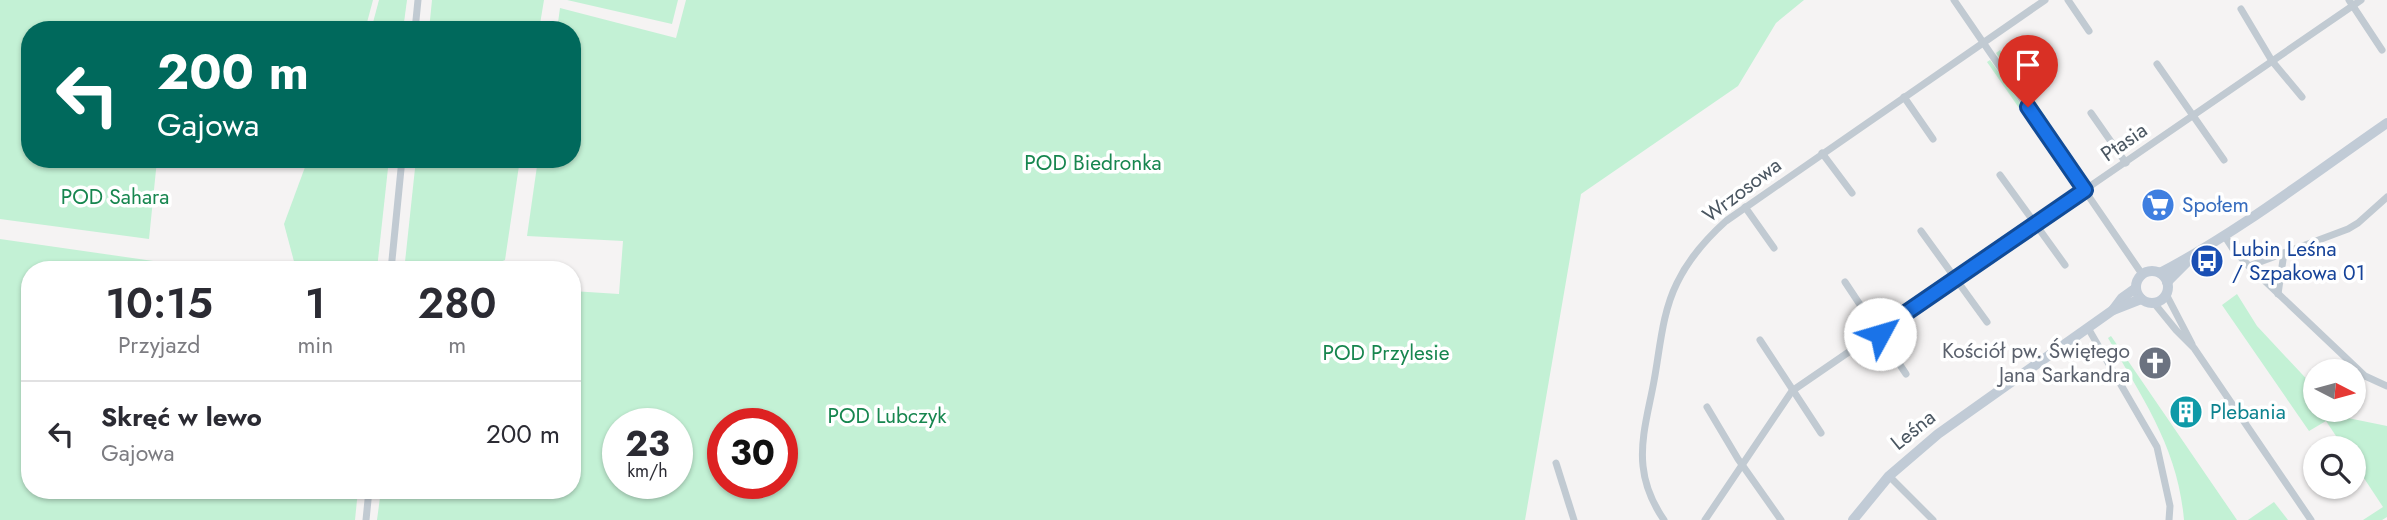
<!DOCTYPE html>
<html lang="pl">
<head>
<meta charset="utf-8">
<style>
	:root { --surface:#fff; --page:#f2f2f3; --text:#2b2b33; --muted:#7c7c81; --line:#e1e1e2 }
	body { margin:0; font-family:Jost,sans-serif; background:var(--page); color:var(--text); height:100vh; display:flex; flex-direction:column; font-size:26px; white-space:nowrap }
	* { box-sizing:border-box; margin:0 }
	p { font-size:23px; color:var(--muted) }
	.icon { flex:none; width:38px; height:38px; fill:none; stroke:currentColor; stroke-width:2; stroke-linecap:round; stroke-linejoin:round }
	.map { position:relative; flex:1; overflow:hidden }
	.drawer { position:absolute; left:21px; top:261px; width:560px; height:238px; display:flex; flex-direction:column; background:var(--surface); border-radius:28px; box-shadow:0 2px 5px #0004 }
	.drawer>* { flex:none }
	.hud { position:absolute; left:21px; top:21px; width:560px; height:147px; border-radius:28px; box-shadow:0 2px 5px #0004; background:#00695c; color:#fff; overflow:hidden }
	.needle { width:46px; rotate:96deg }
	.buttons { position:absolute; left:2303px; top:359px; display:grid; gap:14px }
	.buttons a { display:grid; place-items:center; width:63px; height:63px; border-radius:50%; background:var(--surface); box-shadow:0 2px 5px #0004; font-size:35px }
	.speed { position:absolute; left:602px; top:408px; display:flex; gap:14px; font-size:35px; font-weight:700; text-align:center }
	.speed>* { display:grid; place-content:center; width:91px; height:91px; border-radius:50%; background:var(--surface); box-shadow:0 2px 5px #0004; line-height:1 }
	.speed small { font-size:18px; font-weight:400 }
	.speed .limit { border:10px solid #d22; background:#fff; color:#111 }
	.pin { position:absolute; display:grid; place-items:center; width:60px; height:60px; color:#fff; margin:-72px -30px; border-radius:50% 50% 50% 0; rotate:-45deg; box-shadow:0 0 7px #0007 }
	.pin .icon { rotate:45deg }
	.me { position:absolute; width:77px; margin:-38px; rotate:51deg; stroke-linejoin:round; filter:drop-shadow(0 0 5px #0008) }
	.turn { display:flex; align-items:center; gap:24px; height:147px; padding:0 21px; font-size:32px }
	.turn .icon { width:91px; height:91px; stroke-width:2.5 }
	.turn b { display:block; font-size:49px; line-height:60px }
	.eta { display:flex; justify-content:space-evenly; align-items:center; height:119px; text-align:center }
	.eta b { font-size:42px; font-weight:600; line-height:49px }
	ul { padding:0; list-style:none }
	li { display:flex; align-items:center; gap:21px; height:105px; padding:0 21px; border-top:2px solid var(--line) }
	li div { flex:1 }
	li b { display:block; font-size:26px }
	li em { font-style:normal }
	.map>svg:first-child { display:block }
</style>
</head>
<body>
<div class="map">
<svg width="2387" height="520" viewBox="0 0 2387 520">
	<rect width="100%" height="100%" fill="#f5f3f3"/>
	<g fill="#c3f1d5" fill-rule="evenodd">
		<polygon points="0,0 373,0 365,30 30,30 30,159 241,159 240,168 157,160 149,239 0,219"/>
		<polygon points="379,0 407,0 403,30 371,30"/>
		<polygon points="432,0 544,0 539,30 429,30"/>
		<polygon points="567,0 678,0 672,24"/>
		<path d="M686,0H1804L1776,23L1738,86L1581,194L1525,520H377L381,490H572V291L619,294L623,241L527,236L538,159H572V30H557L560,8L676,38ZM618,424H677V483H618ZM723,424H782V483H723Z"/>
		<polygon points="2000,50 2049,122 2045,125 1996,53"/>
		<polygon points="1990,60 2075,182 2072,184 1987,62"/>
		<polygon points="308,159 389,159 377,269 296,269 284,224"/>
		<polygon points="416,159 520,159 505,260 493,265 405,262"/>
		<polygon points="0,239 209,269 30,270 30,490 358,490 355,520 0,520"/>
		<polygon points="2237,294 2257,326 2315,388 2315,410 2335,410 2343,417 2387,426 2387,517 2382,520 2363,520 2383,507 2354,463 2354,448 2344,448 2326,421 2309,431 2222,305"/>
		<path d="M2111,336L2237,520H2184C2178,448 2143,399 2108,338Z"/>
		<polygon points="2274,502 2288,520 2248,520"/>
	</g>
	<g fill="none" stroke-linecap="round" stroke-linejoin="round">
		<g stroke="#c1cad2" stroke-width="7">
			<polyline points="1954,0 2142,274"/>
			<polyline points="2068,0 2089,31"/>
			<polyline points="2349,0 2382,50"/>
			<polyline points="2241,9 2272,61 2302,97"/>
			<polyline points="415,30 418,0"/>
			<polyline points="2157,64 2224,160"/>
			<polyline points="1904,97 1933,139"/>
			<polyline points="2091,113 2126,163"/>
			<polyline points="1822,153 1852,193"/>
			<polyline points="2000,175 2065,265"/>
			<polyline points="1745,207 1774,248"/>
			<polyline points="1921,231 1987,322"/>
			<polyline points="2224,235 2233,249 2249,266 2365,376 2387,386"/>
			<polyline points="2249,266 2348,229 2358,223 2387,197"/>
			<polyline points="391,270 402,159"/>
			<polyline points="1845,282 1906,374"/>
			<polyline points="2166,294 2192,344"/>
			<polyline points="2278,294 2284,253"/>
			<polyline points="2154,303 2176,330 2194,348 2311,520"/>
			<polyline points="2088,328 2157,447 2170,506 2169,520"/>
			<polyline points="1760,340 1821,433"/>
			<polyline points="1707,407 1738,459 1781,520"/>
			<polyline points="1556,463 1574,520"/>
			<polyline points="1889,476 1933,520"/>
			<polyline points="366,520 369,490"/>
			<path d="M1664,520C1653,504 1645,486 1643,466C1640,438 1649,409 1654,381C1660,349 1662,313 1677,283C1689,258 1706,239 1726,221L2045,0"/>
			<polyline points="1705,520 1792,391 2361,0"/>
		</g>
		<g stroke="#c1cbd6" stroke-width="10">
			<circle cx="2152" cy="287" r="16"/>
			<path d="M2160,273C2240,231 2313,174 2387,123"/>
			<polyline points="2167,282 2188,261"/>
			<polyline points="2113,310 2122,298 2136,288"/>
			<polyline points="1853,520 1889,476 1938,434 2113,310 2141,299"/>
		</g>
	</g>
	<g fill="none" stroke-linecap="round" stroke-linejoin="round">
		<defs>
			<polyline id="route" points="1880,334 1878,332 2085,190 2028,107"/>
		</defs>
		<use href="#route" stroke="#114b97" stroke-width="18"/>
		<use href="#route" stroke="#1a73e8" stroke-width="12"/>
	</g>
	<defs>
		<symbol id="supermarket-disc" viewBox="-11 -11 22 22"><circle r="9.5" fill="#3f7fe0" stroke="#fff"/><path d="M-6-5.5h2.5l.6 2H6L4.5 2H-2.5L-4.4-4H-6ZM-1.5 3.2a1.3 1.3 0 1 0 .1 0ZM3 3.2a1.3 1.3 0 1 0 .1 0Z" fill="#fff"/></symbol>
		<symbol id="bus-disc" viewBox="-11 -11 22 22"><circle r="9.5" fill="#1a4fb4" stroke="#fff"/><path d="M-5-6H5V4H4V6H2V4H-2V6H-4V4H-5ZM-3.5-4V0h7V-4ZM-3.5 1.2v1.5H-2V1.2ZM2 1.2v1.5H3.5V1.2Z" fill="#fff"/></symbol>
		<symbol id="church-disc" viewBox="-11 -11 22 22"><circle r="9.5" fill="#6b7280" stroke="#fff"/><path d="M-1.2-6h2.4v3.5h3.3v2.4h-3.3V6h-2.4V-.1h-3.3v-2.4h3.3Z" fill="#fff"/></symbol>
		<symbol id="building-disc" viewBox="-11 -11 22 22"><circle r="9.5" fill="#0f9aa8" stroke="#fff"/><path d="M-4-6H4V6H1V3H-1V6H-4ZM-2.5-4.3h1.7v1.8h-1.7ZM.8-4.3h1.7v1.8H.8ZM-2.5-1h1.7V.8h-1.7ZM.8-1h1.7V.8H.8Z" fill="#fff"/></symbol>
	</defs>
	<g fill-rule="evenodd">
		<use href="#supermarket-disc" x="2139" y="186" width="38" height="38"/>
		<use href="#bus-disc" x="2188" y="242" width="38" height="38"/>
		<use href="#church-disc" x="2136" y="344" width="38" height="38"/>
		<use href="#building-disc" x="2167" y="393" width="38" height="38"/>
	</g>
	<g text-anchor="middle" stroke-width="7" stroke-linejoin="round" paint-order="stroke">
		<g font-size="21" fill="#4a5661" stroke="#fff">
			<text transform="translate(2124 142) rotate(-35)" y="7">Ptasia</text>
			<text transform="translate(1742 190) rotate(-37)" y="7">Wrzosowa</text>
			<text transform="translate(1913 430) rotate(-39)" y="7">Leśna</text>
		</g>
		<g font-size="21" fill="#17864f" stroke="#fff">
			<text x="1093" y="170">POD Biedronka</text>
			<text x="115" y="204">POD Sahara</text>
			<text x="1386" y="360">POD Przylesie</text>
			<text x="887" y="423">POD Lubczyk</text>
		</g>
		<g font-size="21" fill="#366cbe" stroke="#fff" text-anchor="start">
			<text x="2182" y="212">Społem</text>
		</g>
		<g font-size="21" fill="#164399" stroke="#fff" text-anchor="start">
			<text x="2232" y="256">Lubin Leśna<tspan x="2232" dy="24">/ Szpakowa 01</tspan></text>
		</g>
		<g font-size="21" fill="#5b616d" stroke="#fff" text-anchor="end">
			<text x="2130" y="358">Kościół pw. Świętego<tspan x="2130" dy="24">Jana Sarkandra</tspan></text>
		</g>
		<g font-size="21" fill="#0d838f" stroke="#fff" text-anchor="start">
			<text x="2210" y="419">Plebania</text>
		</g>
	</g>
</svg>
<div class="buttons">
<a><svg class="needle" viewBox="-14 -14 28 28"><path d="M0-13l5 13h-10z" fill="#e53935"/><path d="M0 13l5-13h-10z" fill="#7c7c81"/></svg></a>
<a><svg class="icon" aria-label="search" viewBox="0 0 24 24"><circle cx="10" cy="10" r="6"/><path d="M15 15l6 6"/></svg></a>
</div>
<div class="speed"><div>23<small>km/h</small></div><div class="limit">30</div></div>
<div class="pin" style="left:2028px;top:107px;background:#d93025"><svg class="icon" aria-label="arrive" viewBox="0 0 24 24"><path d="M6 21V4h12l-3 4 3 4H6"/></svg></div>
<svg class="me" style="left:1880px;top:334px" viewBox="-20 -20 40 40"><circle r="19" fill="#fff"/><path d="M0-13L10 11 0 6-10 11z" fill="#1a73e8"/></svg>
<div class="hud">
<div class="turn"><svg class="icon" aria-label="left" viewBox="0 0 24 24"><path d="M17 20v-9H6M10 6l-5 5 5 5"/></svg><div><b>200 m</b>Gajowa</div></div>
</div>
<section class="drawer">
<div class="eta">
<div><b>10:15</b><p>Przyjazd</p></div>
<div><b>1</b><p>min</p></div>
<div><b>280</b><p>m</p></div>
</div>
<ul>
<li><svg class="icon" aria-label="left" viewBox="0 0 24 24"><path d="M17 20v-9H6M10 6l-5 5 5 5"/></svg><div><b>Skręć w lewo</b><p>Gajowa</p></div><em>200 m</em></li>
</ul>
</section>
</div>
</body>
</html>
